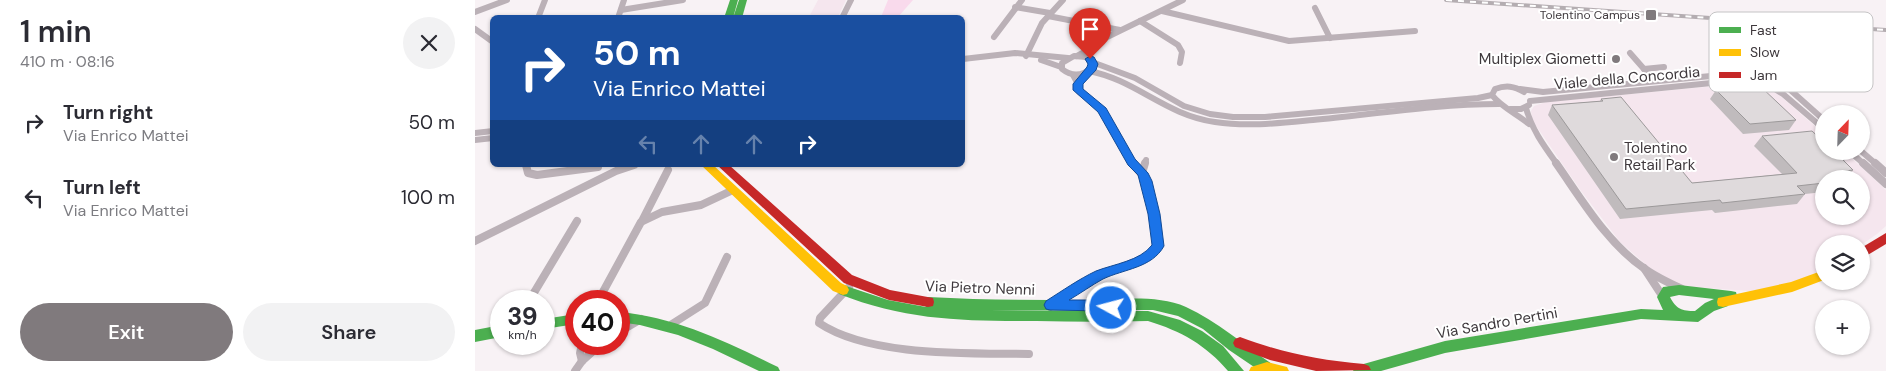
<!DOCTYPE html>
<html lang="en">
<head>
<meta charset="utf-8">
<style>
	:root { --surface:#fff; --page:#f2f2f3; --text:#2b2b33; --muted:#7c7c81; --accent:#807a7d }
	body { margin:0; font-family:"DM Sans",sans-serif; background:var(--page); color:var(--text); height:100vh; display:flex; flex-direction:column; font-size:19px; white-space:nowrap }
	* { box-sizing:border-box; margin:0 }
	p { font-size:16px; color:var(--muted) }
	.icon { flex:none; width:28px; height:28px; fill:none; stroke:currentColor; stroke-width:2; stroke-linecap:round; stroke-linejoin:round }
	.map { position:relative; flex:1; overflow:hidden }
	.drawer { display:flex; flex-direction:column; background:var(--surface); width:475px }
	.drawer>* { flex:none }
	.banner { position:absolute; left:15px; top:15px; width:475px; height:152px; border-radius:8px; box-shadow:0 1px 4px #0004; background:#1a4fa0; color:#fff; overflow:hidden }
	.needle { width:32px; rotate:23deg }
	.tools { position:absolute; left:1340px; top:105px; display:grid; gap:10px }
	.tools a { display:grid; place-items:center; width:55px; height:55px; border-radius:50%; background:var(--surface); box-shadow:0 1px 4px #0004; font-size:25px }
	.speed { position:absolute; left:15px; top:290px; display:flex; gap:10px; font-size:25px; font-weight:700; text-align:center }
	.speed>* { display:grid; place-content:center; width:65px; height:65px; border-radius:50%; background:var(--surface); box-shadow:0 1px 4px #0004; line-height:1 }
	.speed small { font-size:12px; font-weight:400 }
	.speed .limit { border:8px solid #d22; background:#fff; color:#111 }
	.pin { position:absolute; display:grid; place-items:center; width:42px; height:42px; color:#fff; margin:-51px -21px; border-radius:50% 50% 50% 0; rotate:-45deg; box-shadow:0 0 5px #0007 }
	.pin .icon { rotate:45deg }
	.me { position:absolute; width:55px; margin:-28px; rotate:277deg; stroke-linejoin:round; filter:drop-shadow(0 0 4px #0008) }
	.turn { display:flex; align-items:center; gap:18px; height:105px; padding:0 20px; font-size:22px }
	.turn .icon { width:65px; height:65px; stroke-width:2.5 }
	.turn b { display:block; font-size:35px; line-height:42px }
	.lanes { display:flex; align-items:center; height:48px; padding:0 20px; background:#0003; justify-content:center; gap:25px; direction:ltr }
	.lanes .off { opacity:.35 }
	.round { display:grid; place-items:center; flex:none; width:52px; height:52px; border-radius:26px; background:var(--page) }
	.head { display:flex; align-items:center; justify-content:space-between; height:85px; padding:0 20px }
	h1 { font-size:30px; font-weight:600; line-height:38px }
	.cta { display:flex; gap:10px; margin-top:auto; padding:10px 20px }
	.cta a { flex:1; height:58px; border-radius:30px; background:var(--accent); color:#fff; font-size:20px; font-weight:600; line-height:58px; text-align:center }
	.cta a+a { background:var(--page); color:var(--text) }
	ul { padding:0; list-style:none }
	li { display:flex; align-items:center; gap:15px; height:75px; padding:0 20px }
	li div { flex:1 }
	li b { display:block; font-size:19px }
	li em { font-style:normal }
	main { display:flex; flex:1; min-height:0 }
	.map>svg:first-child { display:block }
</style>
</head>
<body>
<main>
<section class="drawer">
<div class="head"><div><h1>1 min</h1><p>410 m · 08:16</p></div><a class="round"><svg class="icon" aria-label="close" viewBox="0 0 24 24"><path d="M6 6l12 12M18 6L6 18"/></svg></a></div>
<ul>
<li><svg class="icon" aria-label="right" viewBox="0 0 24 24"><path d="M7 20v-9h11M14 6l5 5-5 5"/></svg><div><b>Turn right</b><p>Via Enrico Mattei</p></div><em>50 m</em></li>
<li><svg class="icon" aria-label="left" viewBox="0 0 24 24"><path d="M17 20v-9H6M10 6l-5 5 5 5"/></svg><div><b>Turn left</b><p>Via Enrico Mattei</p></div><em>100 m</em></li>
</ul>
<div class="cta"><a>Exit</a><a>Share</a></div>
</section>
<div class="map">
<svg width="1411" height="371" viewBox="0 0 1411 371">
	<rect width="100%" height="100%" fill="#f8f2f5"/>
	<g fill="#f5e6ee" fill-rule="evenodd">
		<polygon points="343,0 371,0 363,17 334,17"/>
		<path d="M1272,83L1283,85L1303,94L1349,134V151H1369L1411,190V226L1402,234L1386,245L1349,244V269L1332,277L1301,287L1275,291L1200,286L1177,270L1145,242L1106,191L1057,120L1056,111L1059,106L1071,102ZM1349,179H1386V216H1349Z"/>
	</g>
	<polygon fill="#f9daec" points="413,0 438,0 423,17 406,17"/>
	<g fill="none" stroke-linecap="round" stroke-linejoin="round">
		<g stroke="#bbb1b7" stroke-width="6">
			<polyline points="540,7 575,13"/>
			<polyline points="840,8 855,38"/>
			<polyline points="146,10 208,0"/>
			<polyline points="687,11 814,41 940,31"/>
			<polyline points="0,12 32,0"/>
			<polyline points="573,16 645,30"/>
			<polyline points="63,18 70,0"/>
			<polyline points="143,18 149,0"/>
			<polyline points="367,18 376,0"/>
			<polyline points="665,21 703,45 707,52 705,63"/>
			<polyline points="0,29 18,42"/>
			<polyline points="519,37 547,0"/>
			<polyline points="1155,53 1176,77"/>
			<polyline points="551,56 567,23 588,0"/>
			<path d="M599,56L611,57L617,62V68C607,76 597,77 587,69V63Z"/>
			<polyline points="602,56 615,49 624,41 708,0"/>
			<polyline points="488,59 540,53 593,58"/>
			<polyline points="566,60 586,67"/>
			<polyline points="617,62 660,78 709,106 735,114 758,117 790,117 1003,98 1017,95"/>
			<path d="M1280,63C1292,64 1308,68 1310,82C1295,89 1277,84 1270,69L1272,65Z"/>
			<polyline points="1169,69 1189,67"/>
			<path d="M614,71C661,80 690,115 740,122C772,127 806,123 838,120C900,114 962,104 1024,104"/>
			<polyline points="598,75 603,84 604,92 627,110 658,164"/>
			<polyline points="1310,82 1312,87 1349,120"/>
			<polyline points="1295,86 1308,94 1349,129"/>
			<polyline points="1045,89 1068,92 1257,74 1270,69"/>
			<path d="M1049,92C1039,86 1031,85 1020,89L1017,95C1026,107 1042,114 1054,124"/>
			<polyline points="1055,101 1267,80 1281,81"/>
			<path d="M1051,108C1057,130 1069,146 1082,164"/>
			<polyline points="1035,109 1046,109 1054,105"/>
			<polyline points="0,133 18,131"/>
			<polyline points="0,140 18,138"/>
			<polyline points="1374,151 1389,164"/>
			<polyline points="1386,151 1401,164"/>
			<polyline points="670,164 671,160"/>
		</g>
		<g stroke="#bbb1b7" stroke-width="8">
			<path d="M1081,163C1107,200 1132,243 1170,269C1181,277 1194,283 1207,289"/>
			<polyline points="1388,163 1411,184"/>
			<polyline points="1400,163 1411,173"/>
			<polyline points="51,165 53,173 62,175 123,167"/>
			<polyline points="667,173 670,163"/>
			<polyline points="167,221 193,170"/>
			<polyline points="0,241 141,171 159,165"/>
			<polyline points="1169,268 1188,297"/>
			<path d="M374,287L345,318L344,323C395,357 493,353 554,354"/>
			<polyline points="54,301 102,221"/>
			<polyline points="123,301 166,222 187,212 226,205 258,190"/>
			<path d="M575,307C591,295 607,284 624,275C644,266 668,264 683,246L672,181L657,163"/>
			<polyline points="197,324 230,303 252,257"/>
			<polyline points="144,332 166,319"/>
			<polyline points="107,344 105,353 107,361"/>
			<polyline points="100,371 107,361 126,344"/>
		</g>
		<g fill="#4caf50" fill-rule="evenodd">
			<polygon points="255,0 263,0 258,18 249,18"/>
			<polygon points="264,0 272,0 267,18 258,18"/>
			<path d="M368,285L413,300L451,307L447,302L448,298L453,297C505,300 557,300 609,300C642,300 681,294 711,307C742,321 769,345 797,364L799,368L797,371H785L754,350L728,329L703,316L678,310H514L673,311L705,320L727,331L748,346L769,371H753C731,345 706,331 673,321C636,322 599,322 562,321C490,321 432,321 364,294L362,290L364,286Z"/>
			<path d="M1204,285L1256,291L1261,292L1262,296L1261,300L1254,301L1253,306L1239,311L1223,322L1166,319L970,353L906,371H878L880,367L885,365L970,341L1166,309L1188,310L1182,297L1188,287ZM1204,295L1239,299L1230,303L1220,311C1207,311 1201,309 1195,297Z"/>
			<path d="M144,312C201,317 252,342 303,367L305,371H284L238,349L203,335L165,325L144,322Z"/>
			<polygon points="101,314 101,324 69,329 69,319"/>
			<polygon points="26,325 26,337 0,342 0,330"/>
		</g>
		<g fill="#ffc107" fill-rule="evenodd">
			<polygon points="226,165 238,165 366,283 372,286 374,290 372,294 368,295 358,291"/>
			<polygon points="1349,270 1349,280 1317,292 1248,307 1243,306 1242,302 1243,298 1248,297 1316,282"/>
			<polygon points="792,362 812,367 814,371 774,371 776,367"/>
		</g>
		<g fill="#c62828" fill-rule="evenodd">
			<polygon points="242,165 254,165 377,275 415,290 458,298 459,302 458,306 453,307 414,300 369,283"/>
			<polygon points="1411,233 1411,244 1386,259 1386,248"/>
			<path d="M765,337C808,353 843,360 889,364L894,366L896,370L841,371L795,360L760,347L758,343L760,339Z"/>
		</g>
		<defs>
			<polyline id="rail" points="971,0 1411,30"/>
		</defs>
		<use href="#rail" stroke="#b4adb1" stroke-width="4"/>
		<use href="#rail" stroke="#fff" stroke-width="2" stroke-dasharray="6" stroke-linecap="butt"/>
	</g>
	<g fill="#c0bbbd">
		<polygon points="1241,90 1321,120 1314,130 1268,134 1235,99"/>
		<polygon points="1126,99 1217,183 1307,174 1279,146 1287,136 1373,156 1369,161 1378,170 1371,179 1349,179 1349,192 1330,194 1322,204 1240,213 1237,210 1145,219 1073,115 1077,105 1125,101"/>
	</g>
	<g fill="#dfdadc" stroke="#9c999a">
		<polygon points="1285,86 1321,120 1275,124 1241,90"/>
		<polygon points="1146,97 1217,183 1322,173 1287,136 1337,131 1349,142 1349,151 1368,151 1373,156 1365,157 1378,170 1361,172 1368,179 1349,179 1349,183 1322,186 1330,194 1247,203 1245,200 1151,209 1077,105 1128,101 1126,99"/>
	</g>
	<path fill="#1a73e8" stroke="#114b97" d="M615,56L619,57L623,64L621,70L608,84V89L631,108L660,159L673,173L677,181L685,214L689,246C677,268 649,269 628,279C617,285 606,293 594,300H636L641,302L643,306L641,312L636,314L631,311L575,310L571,309L569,305L571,301C587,291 604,279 621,271C639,264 665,261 677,245L673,214L663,175L653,165L623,112L598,90V84L612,67L613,64L610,59Z"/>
	<g fill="#807a7d" stroke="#fff" stroke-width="2">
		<rect x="1170" y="9" width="12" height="12" rx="2.5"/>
		<circle cx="1141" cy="59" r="5"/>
		<circle cx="1139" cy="157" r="5"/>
	</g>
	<g text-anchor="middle" stroke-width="4" stroke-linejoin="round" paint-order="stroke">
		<g font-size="12" fill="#3f393d" stroke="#fff" text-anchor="end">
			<text x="1165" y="19">Tolentino Campus</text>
		</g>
		<g font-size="15" fill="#3f393d" stroke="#fff" text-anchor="end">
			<text x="1131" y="64">Multiplex Giometti</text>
			<text x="1149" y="153" text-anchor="start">Tolentino<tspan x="1149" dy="17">Retail Park</tspan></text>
		</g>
		<g font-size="15" fill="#3f393d" stroke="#fff">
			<text transform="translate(1152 78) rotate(-5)" y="5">Viale della Concordia</text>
			<text transform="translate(505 288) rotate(2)" y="5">Via Pietro Nenni</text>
			<text transform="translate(1022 323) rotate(-10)" y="5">Via Sandro Pertini</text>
		</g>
	</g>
	<rect x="1234" y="12" width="164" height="80" rx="8" fill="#fff" stroke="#c5c4c5" stroke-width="1"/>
	<rect x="1244" y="27" width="22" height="6" fill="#4caf50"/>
	<rect x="1244" y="49" width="22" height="7" fill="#ffc107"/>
	<rect x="1244" y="72" width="22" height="6" fill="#c62828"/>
	<g font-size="14" fill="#3f393d">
		<text x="1275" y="35">Fast</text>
		<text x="1275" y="57">Slow</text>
		<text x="1275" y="80">Jam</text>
	</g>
</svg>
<div class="tools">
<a><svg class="needle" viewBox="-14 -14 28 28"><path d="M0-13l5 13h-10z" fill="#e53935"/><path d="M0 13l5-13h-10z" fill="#7c7c81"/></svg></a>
<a><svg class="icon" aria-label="search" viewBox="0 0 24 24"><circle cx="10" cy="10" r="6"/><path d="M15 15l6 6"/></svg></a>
<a><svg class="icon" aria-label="layers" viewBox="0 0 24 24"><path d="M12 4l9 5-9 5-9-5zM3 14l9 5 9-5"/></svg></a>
<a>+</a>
</div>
<div class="speed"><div>39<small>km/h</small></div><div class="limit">40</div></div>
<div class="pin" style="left:615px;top:59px;background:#d93025"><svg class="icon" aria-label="arrive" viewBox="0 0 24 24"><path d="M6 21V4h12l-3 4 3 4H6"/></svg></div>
<svg class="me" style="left:636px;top:308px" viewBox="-20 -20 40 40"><circle r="17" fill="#1a73e8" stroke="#fff" stroke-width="3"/><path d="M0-11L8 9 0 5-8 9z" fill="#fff"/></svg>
<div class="banner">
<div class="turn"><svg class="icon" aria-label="right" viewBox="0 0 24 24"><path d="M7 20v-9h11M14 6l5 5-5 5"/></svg><div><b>50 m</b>Via Enrico Mattei</div></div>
<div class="lanes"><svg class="icon off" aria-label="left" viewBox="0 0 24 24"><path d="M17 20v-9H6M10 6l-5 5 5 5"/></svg><svg class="icon off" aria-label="ahead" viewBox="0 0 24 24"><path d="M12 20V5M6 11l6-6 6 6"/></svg><svg class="icon off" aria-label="ahead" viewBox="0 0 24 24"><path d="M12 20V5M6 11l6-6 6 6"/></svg><svg class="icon" aria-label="right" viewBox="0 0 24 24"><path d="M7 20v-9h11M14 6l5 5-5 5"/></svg></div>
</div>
</div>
</main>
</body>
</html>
